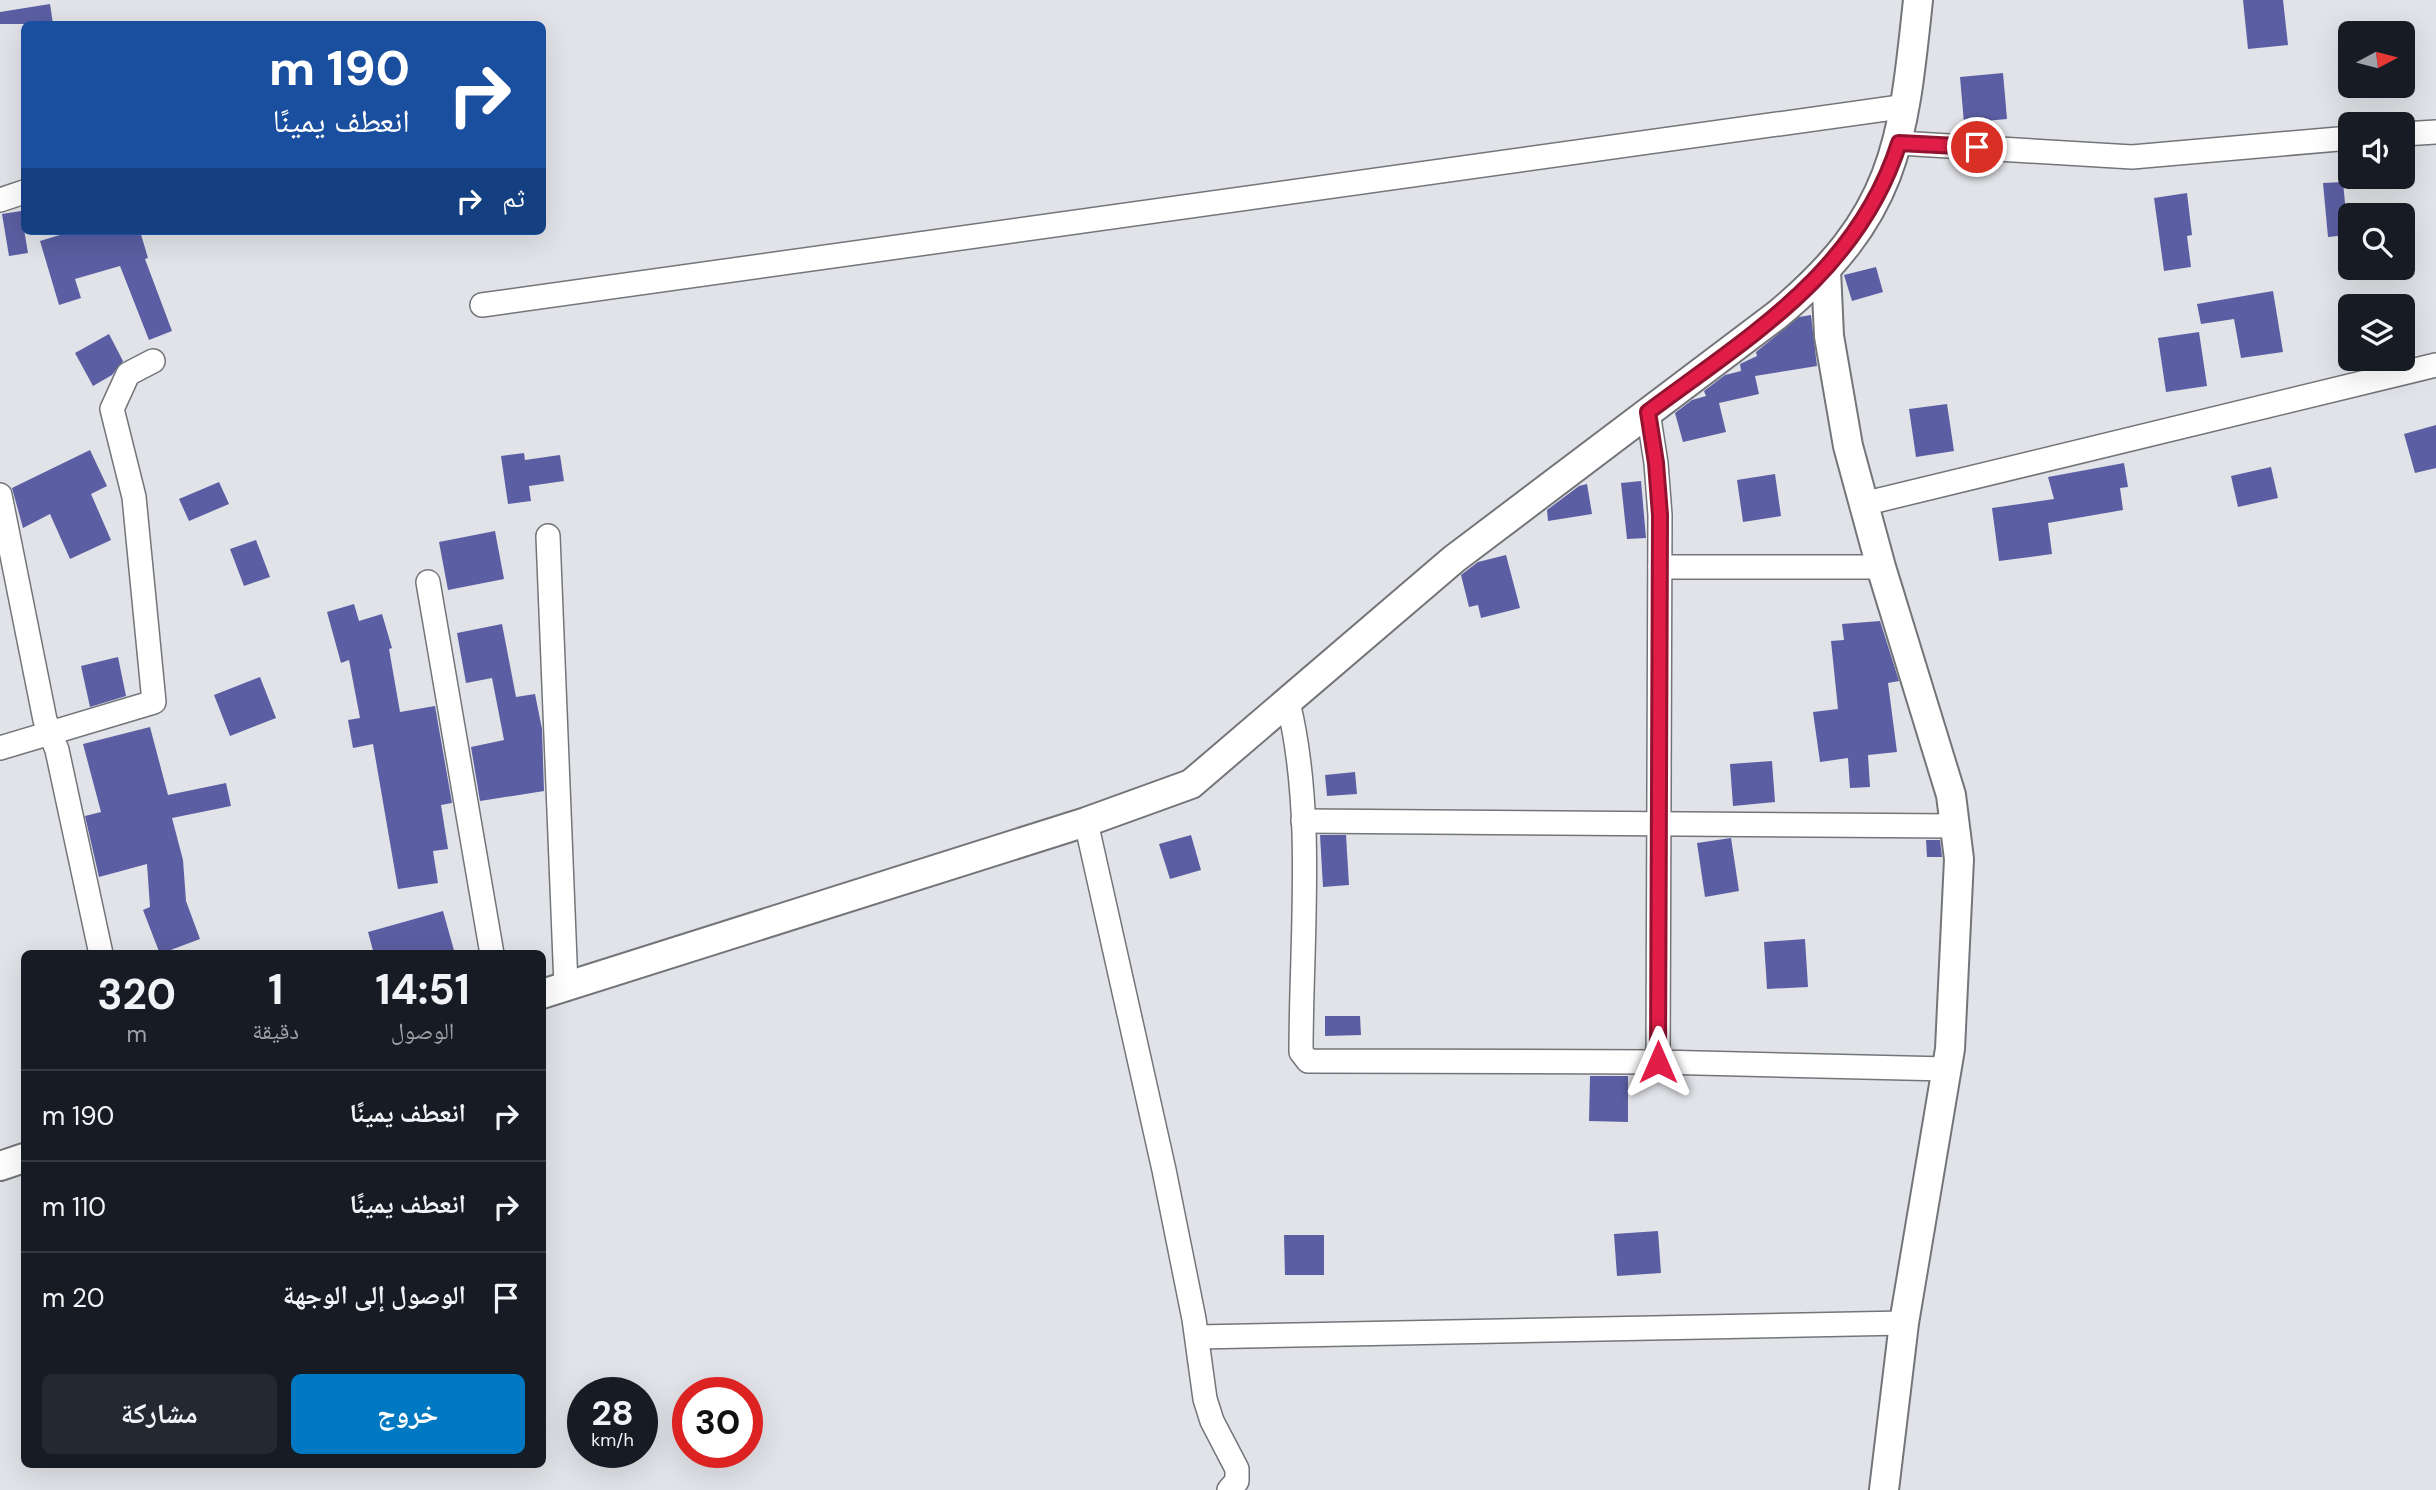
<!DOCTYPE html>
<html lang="ar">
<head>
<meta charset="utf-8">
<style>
	:root { --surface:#171b24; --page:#242831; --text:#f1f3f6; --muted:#9ea1a6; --line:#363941; --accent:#0079c2 }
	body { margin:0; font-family:"DM Sans","Noto Naskh Arabic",sans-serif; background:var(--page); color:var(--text); direction:rtl; height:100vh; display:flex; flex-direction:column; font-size:26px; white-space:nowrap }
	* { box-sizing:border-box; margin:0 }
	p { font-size:23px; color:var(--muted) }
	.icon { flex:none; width:38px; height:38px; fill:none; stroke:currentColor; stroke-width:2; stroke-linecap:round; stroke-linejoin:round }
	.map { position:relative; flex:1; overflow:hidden; direction:ltr }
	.details { position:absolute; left:21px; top:950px; width:525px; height:518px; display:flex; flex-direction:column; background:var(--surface); border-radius:10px; box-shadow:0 7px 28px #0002; direction:rtl }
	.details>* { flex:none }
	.banner { position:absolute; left:21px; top:21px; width:525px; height:214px; border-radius:10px; box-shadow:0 7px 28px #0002; direction:rtl; background:#1a4fa0; color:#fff; overflow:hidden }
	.needle { width:46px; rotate:83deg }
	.tools { position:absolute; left:2338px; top:21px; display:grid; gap:14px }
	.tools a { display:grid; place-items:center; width:77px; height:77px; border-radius:10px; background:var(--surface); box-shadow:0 7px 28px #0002; font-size:35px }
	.speed { position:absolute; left:567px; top:1377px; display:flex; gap:14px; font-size:35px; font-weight:700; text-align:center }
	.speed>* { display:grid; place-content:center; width:91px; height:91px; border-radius:50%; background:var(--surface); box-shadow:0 7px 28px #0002; line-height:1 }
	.speed small { font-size:18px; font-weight:400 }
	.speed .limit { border:10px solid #d22; background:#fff; color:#111 }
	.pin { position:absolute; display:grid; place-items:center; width:60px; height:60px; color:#fff; margin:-30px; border:4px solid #fff; border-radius:50%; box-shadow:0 2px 7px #0007 }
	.me { position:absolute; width:77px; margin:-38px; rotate:0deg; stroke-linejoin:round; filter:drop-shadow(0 0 5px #0008) }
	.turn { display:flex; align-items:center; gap:24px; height:147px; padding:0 21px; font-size:32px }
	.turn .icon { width:91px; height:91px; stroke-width:2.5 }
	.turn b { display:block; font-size:49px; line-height:60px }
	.then { display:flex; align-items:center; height:66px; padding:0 21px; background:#0003; gap:14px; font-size:26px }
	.eta { display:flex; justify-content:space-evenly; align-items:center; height:119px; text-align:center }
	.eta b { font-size:42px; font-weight:700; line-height:49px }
	.primary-button { display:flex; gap:14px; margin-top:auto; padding:14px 21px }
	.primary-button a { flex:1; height:80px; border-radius:10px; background:var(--accent); color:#fff; font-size:28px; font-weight:700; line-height:80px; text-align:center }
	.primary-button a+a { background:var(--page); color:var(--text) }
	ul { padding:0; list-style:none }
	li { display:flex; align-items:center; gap:21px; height:91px; padding:0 21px; border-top:2px solid var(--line) }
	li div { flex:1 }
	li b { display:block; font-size:26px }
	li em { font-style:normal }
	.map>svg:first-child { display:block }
</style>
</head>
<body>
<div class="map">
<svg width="2436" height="1490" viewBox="0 0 2436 1490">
	<rect width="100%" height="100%" fill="#e1e3e8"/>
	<g fill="#5b5ea2">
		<polygon points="2243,0 2283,0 2288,45 2248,49"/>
		<polygon points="50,4 53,24 0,24 0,12"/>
		<polygon points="2003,73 2007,119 1964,123 1960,77"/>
		<polygon points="2343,182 2348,235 2328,237 2323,183"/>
		<polygon points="2187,193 2192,235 2187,236 2191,267 2164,271 2154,198"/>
		<polygon points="21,211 28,253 9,256 2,214"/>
		<polygon points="73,231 140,231 148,258 145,259 172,331 149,340 120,266 75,279 81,298 59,305 40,241"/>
		<polygon points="1876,267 1883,292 1852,301 1844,275"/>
		<polygon points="2273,291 2283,352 2241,358 2234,319 2201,324 2197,304"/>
		<polygon points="1811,315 1817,366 1755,376 1759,394 1719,403 1726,432 1683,442 1675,413 1692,400 1706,396 1704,391 1725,375 1741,371 1740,364 1757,356 1756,352 1799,317"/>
		<polygon points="2199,332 2207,386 2166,392 2158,338"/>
		<polygon points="109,334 123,361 112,375 93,386 75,353"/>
		<polygon points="1947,404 1954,451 1916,457 1909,409"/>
		<polygon points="2436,425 2436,468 2415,473 2404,434"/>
		<polygon points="90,450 107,486 91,494 111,540 70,559 50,514 23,528 12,488"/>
		<polygon points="524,453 525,460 560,455 564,481 529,486 531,501 508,504 501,456"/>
		<polygon points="2124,463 2128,487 2120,488 2123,510 2048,523 2052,554 1999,561 1992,508 2054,499 2048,477"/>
		<polygon points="2271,467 2278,498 2238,507 2231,476"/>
		<polygon points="1775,474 1781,516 1743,522 1737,480"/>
		<polygon points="1641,481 1646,538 1627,539 1621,483"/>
		<polygon points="219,482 229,504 189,521 179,499"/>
		<polygon points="1587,484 1592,514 1548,521 1547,510 1579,486"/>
		<polygon points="495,531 504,579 448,590 439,542"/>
		<polygon points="256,540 270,577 244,586 230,549"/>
		<polygon points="1506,555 1520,608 1481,618 1478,605 1469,607 1461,575 1478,562"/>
		<polygon points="354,604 359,621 382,614 392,648 389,649 400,712 435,706 452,803 441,805 448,849 433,851 438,883 398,889 373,744 353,748 348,720 360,718 349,660 341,663 327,612"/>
		<polygon points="1880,621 1899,681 1888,683 1897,752 1868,755 1870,787 1850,788 1848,758 1820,762 1813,712 1838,709 1831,641 1844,640 1842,624"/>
		<polygon points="502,624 516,697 535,694 542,729 544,791 480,801 471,747 504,740 492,678 466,683 457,633"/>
		<polygon points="118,657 126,696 90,707 81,666"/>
		<polygon points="260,677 276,718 230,736 214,695"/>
		<polygon points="150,727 168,795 226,783 231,806 172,818 183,860 186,901 200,939 160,954 143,910 150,907 147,864 99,877 85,816 101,812 83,744"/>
		<polygon points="1772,761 1775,802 1733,806 1730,764"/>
		<polygon points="1355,772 1357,794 1327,796 1325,775"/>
		<polygon points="1191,835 1201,870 1170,879 1159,844"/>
		<polygon points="1320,835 1346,835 1349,885 1323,887"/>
		<polygon points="1731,838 1739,891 1705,897 1697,843"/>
		<polygon points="1926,840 1940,840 1942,857 1927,857"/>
		<polygon points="443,911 455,954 374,954 368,932"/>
		<polygon points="1805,939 1808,987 1767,989 1764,942"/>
		<polygon points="1325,1016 1360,1016 1361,1035 1325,1036"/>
		<polygon points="1590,1076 1628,1076 1628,1122 1589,1121"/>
		<polygon points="1658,1231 1661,1273 1617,1276 1614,1234"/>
		<polygon points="1284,1235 1324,1235 1324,1275 1285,1275"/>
	</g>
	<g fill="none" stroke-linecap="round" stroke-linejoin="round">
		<defs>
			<g id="minor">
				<polyline points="2403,134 2436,132"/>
				<polyline points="1899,143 2132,157 2350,138"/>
				<polyline points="0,200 24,192"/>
				<polyline points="482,305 1907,106"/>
				<polyline points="1648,412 1656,463 1660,515 1658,1062"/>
				<polyline points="0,495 45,720 57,750 101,954"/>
				<polyline points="1863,504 2436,365"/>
				<polyline points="548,536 566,986"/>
				<polyline points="1660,567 1881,567"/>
				<polyline points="428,582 492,954"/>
				<path d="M1288,702C1315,812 1301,939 1301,1052L1308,1061L1658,1062L1947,1069"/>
				<polyline points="0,748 154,702 134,497 112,409 128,374 153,361"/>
				<polyline points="1303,821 1956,826"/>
				<polyline points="1086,822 1164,1170 1194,1319 1205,1399 1212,1421 1237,1469 1237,1481 1229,1490"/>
				<polyline points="1197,1337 1904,1323"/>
			</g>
			<g id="tertiary">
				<polyline points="1826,270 1829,336 1848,446 1881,567 1951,795 1959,859 1950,1049 1904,1323 1884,1490"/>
				<path d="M542,994L1086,822L1191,784L1454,559L1777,315C1896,216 1903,144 1918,0"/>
				<polyline points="0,1166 24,1158"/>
			</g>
		</defs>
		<use href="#minor" stroke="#737579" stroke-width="26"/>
		<use href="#tertiary" stroke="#737579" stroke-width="32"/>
		<use href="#minor" stroke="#fff" stroke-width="23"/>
		<use href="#tertiary" stroke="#fff" stroke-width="28"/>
	</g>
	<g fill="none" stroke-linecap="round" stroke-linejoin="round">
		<defs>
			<path id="route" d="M1658,1062L1660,515L1656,463L1648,412C1751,335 1858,272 1899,143L1977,147"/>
		</defs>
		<use href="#route" stroke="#92132f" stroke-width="18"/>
		<use href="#route" stroke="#e11d48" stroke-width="12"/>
	</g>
</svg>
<div class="tools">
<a><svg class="needle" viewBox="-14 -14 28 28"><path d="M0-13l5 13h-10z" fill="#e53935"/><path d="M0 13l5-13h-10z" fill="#9ea1a6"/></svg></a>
<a><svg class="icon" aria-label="sound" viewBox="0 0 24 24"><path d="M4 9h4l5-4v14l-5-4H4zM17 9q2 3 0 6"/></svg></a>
<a><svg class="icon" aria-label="search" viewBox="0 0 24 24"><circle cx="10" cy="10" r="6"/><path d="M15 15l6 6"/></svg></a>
<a><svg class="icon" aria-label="layers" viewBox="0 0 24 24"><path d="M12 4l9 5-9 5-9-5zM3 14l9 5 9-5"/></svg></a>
</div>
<div class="speed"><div>28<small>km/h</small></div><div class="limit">30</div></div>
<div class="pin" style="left:1977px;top:147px;background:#d93025"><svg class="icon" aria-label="arrive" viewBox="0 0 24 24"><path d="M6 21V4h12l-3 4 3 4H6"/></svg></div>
<svg class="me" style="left:1658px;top:1062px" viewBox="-20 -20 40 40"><path d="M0-17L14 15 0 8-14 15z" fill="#e11d48" stroke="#fff" stroke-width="4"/></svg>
<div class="banner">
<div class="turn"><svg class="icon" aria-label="right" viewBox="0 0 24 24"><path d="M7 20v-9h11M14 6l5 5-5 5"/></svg><div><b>190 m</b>انعطف يمينًا</div></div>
<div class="then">ثم<svg class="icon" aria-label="right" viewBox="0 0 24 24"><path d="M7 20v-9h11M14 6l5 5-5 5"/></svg></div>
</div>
<section class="details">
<div class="eta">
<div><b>14:51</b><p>الوصول</p></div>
<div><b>1</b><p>دقيقة</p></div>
<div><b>320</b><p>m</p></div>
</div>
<ul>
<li><svg class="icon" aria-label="right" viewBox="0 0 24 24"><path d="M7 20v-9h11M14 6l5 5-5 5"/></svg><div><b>انعطف يمينًا</b></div><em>190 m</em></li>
<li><svg class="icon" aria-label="right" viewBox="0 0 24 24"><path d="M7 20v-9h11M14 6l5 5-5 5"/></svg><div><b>انعطف يمينًا</b></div><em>110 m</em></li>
<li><svg class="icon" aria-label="arrive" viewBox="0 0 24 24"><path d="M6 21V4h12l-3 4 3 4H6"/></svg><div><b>الوصول إلى الوجهة</b></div><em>20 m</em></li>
</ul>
<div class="primary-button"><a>خروج</a><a>مشاركة</a></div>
</section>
</div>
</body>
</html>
